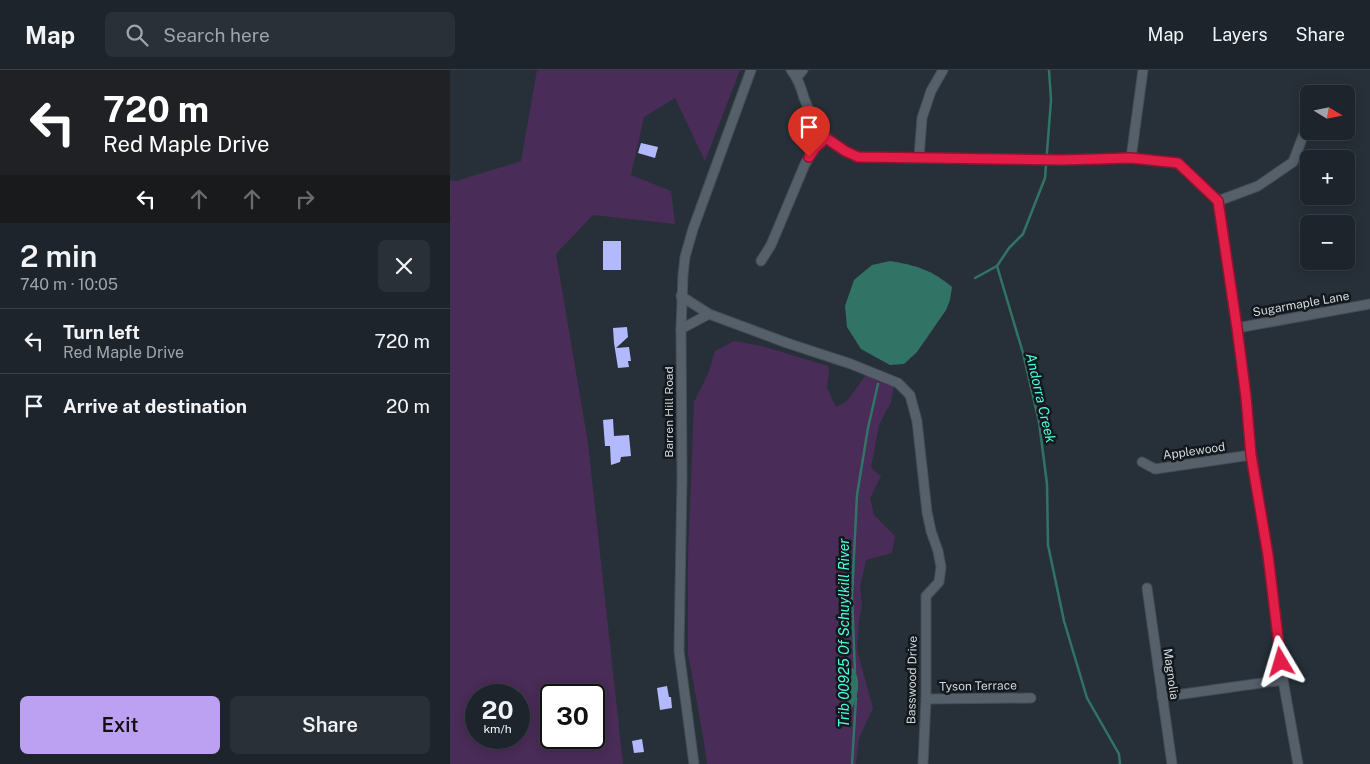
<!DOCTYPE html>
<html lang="en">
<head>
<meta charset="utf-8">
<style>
	:root { --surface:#1d242b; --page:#2a3037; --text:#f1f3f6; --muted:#a0a4a9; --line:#3b4147; --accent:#bca0f2 }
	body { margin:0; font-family:"Public Sans",sans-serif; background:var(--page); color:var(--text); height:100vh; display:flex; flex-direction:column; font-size:19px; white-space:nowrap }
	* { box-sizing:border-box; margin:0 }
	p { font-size:16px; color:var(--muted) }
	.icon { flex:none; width:28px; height:28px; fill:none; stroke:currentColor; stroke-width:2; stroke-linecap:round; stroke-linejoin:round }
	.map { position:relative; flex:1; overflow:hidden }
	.drawer { display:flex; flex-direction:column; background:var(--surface); width:450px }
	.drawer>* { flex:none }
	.banner { background:#202124; color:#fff; overflow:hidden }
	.needle { width:32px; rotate:100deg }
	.fabs { position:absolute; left:850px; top:15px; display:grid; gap:10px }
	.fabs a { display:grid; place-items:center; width:55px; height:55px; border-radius:8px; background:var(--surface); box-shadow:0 2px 12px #0003,0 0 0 1px var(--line); font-size:25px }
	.speed { position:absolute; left:15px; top:614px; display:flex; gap:10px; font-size:25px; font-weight:700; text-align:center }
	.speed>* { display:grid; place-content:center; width:65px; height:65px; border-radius:50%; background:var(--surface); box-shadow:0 2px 12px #0003,0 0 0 1px var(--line); line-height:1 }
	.speed small { font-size:12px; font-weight:400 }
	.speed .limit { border:2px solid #111; border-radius:8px; background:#fff; color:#111 }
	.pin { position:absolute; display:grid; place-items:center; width:42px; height:42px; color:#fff; margin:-51px -21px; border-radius:50% 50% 50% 0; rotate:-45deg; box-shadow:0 0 5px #0007 }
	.pin .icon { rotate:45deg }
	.me { position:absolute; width:55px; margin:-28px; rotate:353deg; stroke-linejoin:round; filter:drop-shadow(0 0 4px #0008) }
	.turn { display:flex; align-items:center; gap:18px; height:105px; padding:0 20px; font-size:22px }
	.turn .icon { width:65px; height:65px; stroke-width:2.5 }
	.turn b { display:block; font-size:35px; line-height:42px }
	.lanes { display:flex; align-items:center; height:48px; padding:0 20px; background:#0003; justify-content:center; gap:25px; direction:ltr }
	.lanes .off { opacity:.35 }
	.round { display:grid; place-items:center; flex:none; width:52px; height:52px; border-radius:8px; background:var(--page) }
	.summary { display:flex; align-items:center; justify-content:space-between; height:85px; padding:0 20px }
	h1 { font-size:30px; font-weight:600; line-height:38px }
	.primary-button { display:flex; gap:10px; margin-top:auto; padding:10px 20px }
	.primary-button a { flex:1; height:58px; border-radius:8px; background:var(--accent); color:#111; font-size:20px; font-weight:600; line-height:58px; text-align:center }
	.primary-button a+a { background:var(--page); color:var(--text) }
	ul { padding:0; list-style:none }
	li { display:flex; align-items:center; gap:15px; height:65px; padding:0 20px; border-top:1px solid var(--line) }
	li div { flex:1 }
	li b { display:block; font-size:19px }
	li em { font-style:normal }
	header { display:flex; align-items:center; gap:30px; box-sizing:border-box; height:70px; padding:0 25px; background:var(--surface); border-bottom:1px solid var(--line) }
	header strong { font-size:24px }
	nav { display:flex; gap:28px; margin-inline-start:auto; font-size:18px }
	.search { width:350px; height:45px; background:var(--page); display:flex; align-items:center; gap:12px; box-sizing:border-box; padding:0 18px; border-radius:8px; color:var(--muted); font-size:19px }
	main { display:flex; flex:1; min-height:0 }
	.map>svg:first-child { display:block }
</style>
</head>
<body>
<header>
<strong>Map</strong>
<div class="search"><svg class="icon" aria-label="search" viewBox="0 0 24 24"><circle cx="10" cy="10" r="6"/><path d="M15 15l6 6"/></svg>Search here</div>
<nav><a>Map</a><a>Layers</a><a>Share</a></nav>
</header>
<main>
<section class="drawer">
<div class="banner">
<div class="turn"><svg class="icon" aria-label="left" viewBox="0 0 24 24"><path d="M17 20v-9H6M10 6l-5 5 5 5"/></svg><div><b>720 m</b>Red Maple Drive</div></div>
<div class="lanes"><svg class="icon" aria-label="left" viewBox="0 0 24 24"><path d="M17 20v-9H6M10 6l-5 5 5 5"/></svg><svg class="icon off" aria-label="ahead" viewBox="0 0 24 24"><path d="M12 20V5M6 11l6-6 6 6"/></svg><svg class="icon off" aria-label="ahead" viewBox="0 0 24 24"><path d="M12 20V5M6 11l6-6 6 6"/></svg><svg class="icon off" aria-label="right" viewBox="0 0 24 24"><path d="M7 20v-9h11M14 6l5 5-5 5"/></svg></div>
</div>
<div class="summary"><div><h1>2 min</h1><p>740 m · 10:05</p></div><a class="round"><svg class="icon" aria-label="close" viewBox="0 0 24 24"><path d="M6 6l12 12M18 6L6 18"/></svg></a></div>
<ul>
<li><svg class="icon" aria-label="left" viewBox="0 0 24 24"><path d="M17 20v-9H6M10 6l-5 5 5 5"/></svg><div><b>Turn left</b><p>Red Maple Drive</p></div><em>720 m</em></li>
<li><svg class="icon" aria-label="arrive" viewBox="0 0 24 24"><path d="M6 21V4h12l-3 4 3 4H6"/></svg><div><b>Arrive at destination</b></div><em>20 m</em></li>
</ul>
<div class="primary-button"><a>Exit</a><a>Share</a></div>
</section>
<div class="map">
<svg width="920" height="694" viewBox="0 0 920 694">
	<rect width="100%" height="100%" fill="#273039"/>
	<g fill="#492c57" fill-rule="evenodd">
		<path d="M87,0H290L255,91L225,28L194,47L181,105L221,121L225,154L143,145L106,184L138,373L173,694H0V110L6,111L71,91ZM26,625H69V668H26ZM101,625H144V668H101Z"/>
		<polygon points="284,271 312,276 378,296 379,301 377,318 386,337 397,331 416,305 444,317 441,332 429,355 421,398 431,406 420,428 424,445 445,466 442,483 416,490 410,517 412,536 409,550 407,580 423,638 409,668 406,694 257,694 254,672 238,583 238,488 244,332 258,304 265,281"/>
	</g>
	<g fill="#317466">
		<path d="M440,191C465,195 482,200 502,217L500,230L496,240L467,282L454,294L440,295L411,279L397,257L395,236L404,210L422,195Z"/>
		<path d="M403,598C412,611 408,626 401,640C386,635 389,613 394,601Z"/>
	</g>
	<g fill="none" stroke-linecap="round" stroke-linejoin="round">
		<g stroke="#317466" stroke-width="2.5">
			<polyline points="599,0 601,30 595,108 573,164 559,178 547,196 573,283 589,352 597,414 598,475 614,551 637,628 669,684 670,694"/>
			<polyline points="525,208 547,196"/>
			<polyline points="405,603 402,526 407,425 418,358 428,314"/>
			<polyline points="402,694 406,628"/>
		</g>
	</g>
	<g fill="#b3b9fd">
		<polygon points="191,73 208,77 205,88 188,83"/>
		<rect x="153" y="171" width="18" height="29"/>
		<polygon points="177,257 178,267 166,278 179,277 181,291 178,291 179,297 168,298 164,273 163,258"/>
		<polygon points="163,349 164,366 179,365 181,386 171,387 170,392 161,395 160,376 155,376 153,350"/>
		<polygon points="217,616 219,627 221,627 222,638 210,640 207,618"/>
		<polygon points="192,669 194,682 184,683 182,671"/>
	</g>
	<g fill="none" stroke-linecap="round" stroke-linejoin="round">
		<defs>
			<g id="minor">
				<path d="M341,0C348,8 351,18 354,28C365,57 377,75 408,87L611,90L681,88L728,93L768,131L787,258L796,327L801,385L818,485L833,610L848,694"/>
				<polyline points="347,7 353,0"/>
				<polyline points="860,24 861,22"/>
				<polyline points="469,87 472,48 481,21 493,0"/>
				<polyline points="681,88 693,0"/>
				<polyline points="768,131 808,116 843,92 858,53 859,43"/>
				<polyline points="311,191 321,175 355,94 365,78 376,68"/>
				<polyline points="231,226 259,244 337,273 401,294 448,313 460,325 467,351 477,442 481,461 488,481 491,497 489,512 476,526 476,629 473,694"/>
				<polyline points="787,258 920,234"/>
				<polyline points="231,259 259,244"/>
				<polyline points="692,392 705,399 801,385"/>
				<polyline points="697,518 722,694"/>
				<polyline points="712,627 833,610"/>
				<polyline points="476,629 581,628"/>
				<polyline points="244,694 229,581 232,408 231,259 233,205 235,187 243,159 301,0"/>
			</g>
		</defs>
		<use href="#minor" stroke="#454d55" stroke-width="11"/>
		<use href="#minor" stroke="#55606a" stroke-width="9"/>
	</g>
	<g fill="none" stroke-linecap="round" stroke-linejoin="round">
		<defs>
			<polyline id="route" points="359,87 365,78 376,68 395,81 408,87 611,90 681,88 728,93 768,131 787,258 796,327 801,385 818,485 831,592"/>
		</defs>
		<use href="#route" stroke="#92132f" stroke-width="12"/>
		<use href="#route" stroke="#e11d48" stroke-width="9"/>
	</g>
	<g text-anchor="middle" stroke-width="5" stroke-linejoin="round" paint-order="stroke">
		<g font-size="12" fill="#d1d7dd" stroke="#13181c">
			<text transform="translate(851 234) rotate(-10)" y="4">Sugarmaple Lane</text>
			<text transform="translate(219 342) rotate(-90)" y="4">Barren Hill Road</text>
			<text transform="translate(744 381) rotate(-8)" y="4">Applewood</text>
			<text transform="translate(721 604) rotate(82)" y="4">Magnolia</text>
			<text transform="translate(462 610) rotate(-89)" y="4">Basswood Drive</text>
			<text transform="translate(528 616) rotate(-1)" y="4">Tyson Terrace</text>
		</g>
		<g font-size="14" font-style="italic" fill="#48fedc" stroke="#13181c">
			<text transform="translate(591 328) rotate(77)" y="5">Andorra Creek</text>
			<text transform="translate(394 563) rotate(-90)" y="5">Trib 00925 Of Schuylkill River</text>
		</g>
	</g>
</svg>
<div class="fabs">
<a><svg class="needle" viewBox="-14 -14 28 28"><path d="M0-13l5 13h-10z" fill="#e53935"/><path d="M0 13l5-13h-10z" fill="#a0a4a9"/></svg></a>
<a>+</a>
<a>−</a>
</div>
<div class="speed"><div>20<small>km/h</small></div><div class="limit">30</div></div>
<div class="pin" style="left:359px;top:87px;background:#d93025"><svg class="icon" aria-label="arrive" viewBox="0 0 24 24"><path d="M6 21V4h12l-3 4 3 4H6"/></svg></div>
<svg class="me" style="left:831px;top:592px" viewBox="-20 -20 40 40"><path d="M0-17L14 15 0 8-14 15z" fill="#e11d48" stroke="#fff" stroke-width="4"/></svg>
</div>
</main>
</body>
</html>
